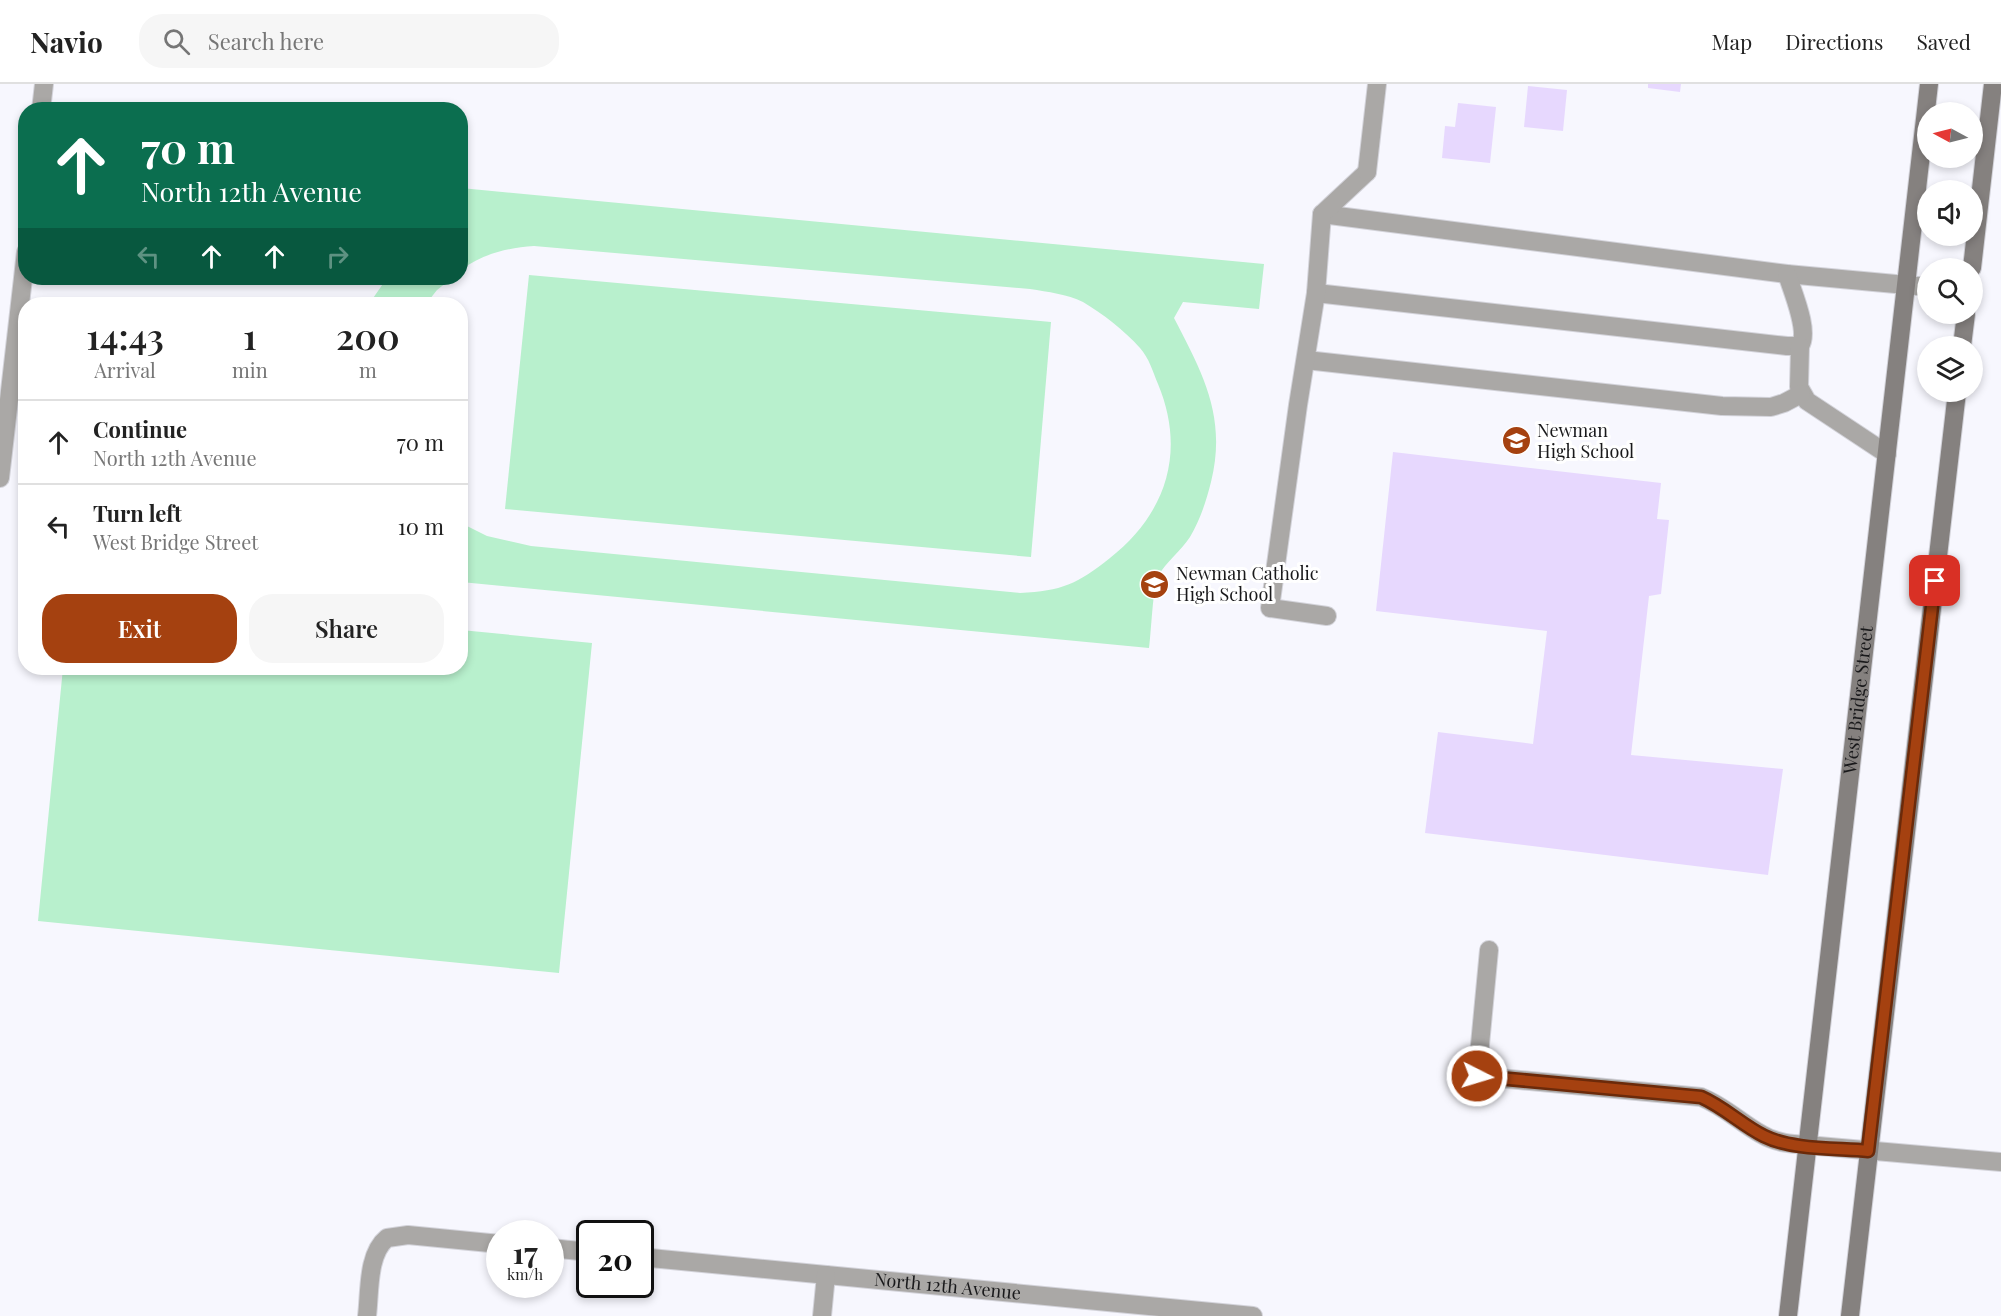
<!DOCTYPE html>
<html lang="en">
<head>
<meta charset="utf-8">
<style>
	:root { --surface:#fff; --page:#f6f6f6; --text:#222; --muted:#767676; --line:#e0e0e0; --accent:#a54110 }
	body { margin:0; font-family:"Playfair Display",serif; background:var(--page); color:var(--text); height:100vh; display:flex; flex-direction:column; font-size:22px; white-space:nowrap }
	* { box-sizing:border-box; margin:0 }
	p { font-size:20px; color:var(--muted) }
	.icon { flex:none; width:33px; height:33px; fill:none; stroke:currentColor; stroke-width:2; stroke-linecap:round; stroke-linejoin:round }
	.map { position:relative; flex:1; overflow:hidden }
	.side { position:absolute; left:18px; top:213px; width:450px; height:378px; display:flex; flex-direction:column; background:var(--surface); border-radius:24px; box-shadow:0 3px 9px #0003 }
	.side>* { flex:none }
	.banner { position:absolute; left:18px; top:18px; width:450px; height:183px; border-radius:24px; box-shadow:0 3px 9px #0003; background:#0b6e4f; color:#fff; overflow:hidden }
	.needle { width:39px; rotate:277deg }
	.fabs { position:absolute; left:1917px; top:18px; display:grid; gap:12px }
	.fabs a { display:grid; place-items:center; width:66px; height:66px; border-radius:50%; background:var(--surface); box-shadow:0 3px 9px #0003; font-size:30px }
	.speed { position:absolute; left:486px; top:1136px; display:flex; gap:12px; font-size:30px; font-weight:700; text-align:center }
	.speed>* { display:grid; place-content:center; width:78px; height:78px; border-radius:50%; background:var(--surface); box-shadow:0 3px 9px #0003; line-height:1 }
	.speed small { font-size:15px; font-weight:400 }
	.speed .limit { border:3px solid #111; border-radius:9px; background:#fff; color:#111 }
	.pin { position:absolute; display:grid; place-items:center; width:51px; height:51px; color:#fff; margin:-26px; border-radius:12px; box-shadow:0 3px 9px #0006 }
	.me { position:absolute; width:66px; margin:-33px; rotate:95deg; stroke-linejoin:round; filter:drop-shadow(0 0 4px #0008) }
	.turn { display:flex; align-items:center; gap:21px; height:126px; padding:0 24px; font-size:27px }
	.turn .icon { width:78px; height:78px; stroke-width:2.5 }
	.turn b { display:block; font-size:42px; line-height:51px }
	.lanes { display:flex; align-items:center; height:57px; padding:0 24px; background:#0003; justify-content:center; gap:30px; direction:ltr }
	.lanes .off { opacity:.35 }
	.eta { display:flex; justify-content:space-evenly; align-items:center; height:102px; text-align:center }
	.eta b { font-size:36px; font-weight:600; line-height:42px }
	.button { display:flex; gap:12px; margin-top:auto; padding:12px 24px }
	.button a { flex:1; height:69px; border-radius:24px; background:var(--accent); color:#fff; font-size:24px; font-weight:600; line-height:69px; text-align:center }
	.button a+a { background:var(--page); color:var(--text) }
	ul { padding:0; list-style:none }
	li { display:flex; align-items:center; gap:18px; height:84px; padding:0 24px; border-top:2px solid var(--line) }
	li div { flex:1 }
	li b { display:block; font-size:22px }
	li em { font-style:normal }
	header { display:flex; align-items:center; gap:36px; box-sizing:border-box; height:84px; padding:0 30px; background:var(--surface); border-bottom:2px solid var(--line) }
	header strong { font-size:28px }
	nav { display:flex; gap:33px; margin-inline-start:auto; font-size:21px }
	.search { width:420px; height:54px; background:var(--page); display:flex; align-items:center; gap:15px; box-sizing:border-box; padding:0 21px; border-radius:24px; color:var(--muted); font-size:22px }
	.map>svg:first-child { display:block }
</style>
</head>
<body>
<header>
<strong>Navio</strong>
<div class="search"><svg class="icon" aria-label="search" viewBox="0 0 24 24"><circle cx="10" cy="10" r="6"/><path d="M15 15l6 6"/></svg>Search here</div>
<nav><a>Map</a><a>Directions</a><a>Saved</a></nav>
</header>
<div class="map">
<svg width="2001" height="1232" viewBox="0 0 2001 1232">
	<rect width="100%" height="100%" fill="#f7f7fe"/>
	<g fill="#b8f0cd">
		<path d="M461,104L1264,180L1259,225L1183,218L1174,234C1203,290 1227,333 1211,398C1206,418 1200,436 1190,453C1181,467 1166,478 1158,492C1153,501 1151,551 1149,564L461,498V439L487,452L531,462L1020,509C1062,507 1077,500 1110,474C1167,429 1186,367 1158,300C1153,288 1149,274 1140,264C1124,246 1103,230 1083,218C1067,210 1048,208 1030,205L534,162C507,164 482,170 461,186Z"/>
		<polygon points="529,191 1051,238 1031,473 505,425"/>
		<polygon points="387,194 452,194 437,206 426,220 369,220"/>
		<polygon points="461,546 592,559 559,889 38,837 63,584 460,584"/>
	</g>
	<g fill="#e7d8fe">
		<polygon points="1648,0 1681,0 1680,8 1648,4"/>
		<polygon points="1528,2 1567,6 1563,47 1524,43"/>
		<polygon points="1458,19 1496,23 1490,79 1442,74 1445,42 1455,43"/>
		<polygon points="1393,368 1661,399 1657,435 1669,436 1661,510 1649,512 1631,671 1783,685 1768,791 1425,749 1438,648 1533,660 1547,547 1376,527"/>
	</g>
	<g fill="none" stroke-linecap="round" stroke-linejoin="round">
		<defs>
			<g id="service">
				<polyline points="1322,130 1787,190 1928,203"/>
				<path d="M1316,209L1787,262H1800C1810,247 1792,207 1787,190"/>
				<polyline points="1800,262 1799,303 1807,317 1887,370"/>
				<polyline points="1306,276 1722,322 1771,323 1784,319 1801,310"/>
				<polyline points="1327,532 1270,524 1298,321 1316,209 1322,130 1367,88"/>
				<path d="M1489,866L1477,992L1701,1013C1724,1022 1741,1039 1761,1050C1776,1059 1791,1060 1807,1061"/>
			</g>
			<g id="minor">
				<polyline points="41,26 44,0"/>
				<polyline points="1367,88 1377,0"/>
				<polyline points="0,394 26,168"/>
				<polyline points="1807,1061 2001,1078"/>
				<polyline points="550,1164 590,1168"/>
				<path id="s1" d="M640,1173L1253,1232"/>
				<path d="M367,1232C370,1209 367,1170 387,1154L408,1151L500,1160"/>
				<polyline points="822,1232 826,1191"/>
			</g>
			<g id="secondary">
				<polyline points="1972,184 1993,0"/>
				<polyline points="1962,262 1966,230"/>
				<path id="s2" d="M1788,1232L1929,0"/>
				<polyline points="1850,1232 1957,308"/>
			</g>
		</defs>
		<use href="#service" stroke="#d3d3da" stroke-width="20"/>
		<use href="#minor" stroke="#d3d3da" stroke-width="20"/>
		<use href="#secondary" stroke="#d3d3da" stroke-width="20"/>
		<use href="#service" stroke="#aaa8a6" stroke-width="18"/>
		<use href="#minor" stroke="#aaa8a6" stroke-width="18"/>
		<use href="#secondary" stroke="#85817f" stroke-width="18"/>
	</g>
	<g fill="none" stroke-linecap="round" stroke-linejoin="round">
		<defs>
			<path id="route" d="M1477,992L1701,1013C1724,1023 1742,1041 1764,1052C1792,1066 1836,1064 1868,1067L1935,497"/>
		</defs>
		<use href="#route" stroke="#6b2a0a" stroke-width="15"/>
		<use href="#route" stroke="#a54110" stroke-width="10"/>
	</g>
	<defs>
		<symbol id="school-disc" viewBox="-11 -11 22 22"><circle r="9.5" fill="#a54110" stroke="#fff"/><path d="M0-5L7-2L0 1L-7-2ZM-4 1L0 2.5L4 1V4Q0 6-4 4Z" fill="#fff"/></symbol>
	</defs>
	<g fill-rule="evenodd">
		<use href="#school-disc" x="1500" y="340" width="33" height="33"/>
		<use href="#school-disc" x="1138" y="484" width="33" height="33"/>
	</g>
	<g text-anchor="middle" stroke-width="6" stroke-linejoin="round" paint-order="stroke">
		<g font-size="18" fill="#19191b" stroke="#fff" text-anchor="start">
			<text x="1537" y="353">Newman<tspan x="1537" dy="21">High School</tspan></text>
			<text x="1176" y="496">Newman Catholic<tspan x="1176" dy="21">High School</tspan></text>
		</g>
		<g font-size="18" fill="#19191b" stroke="#fff">
			<text dy="6" stroke="none"><textPath href="#s2" startOffset="620">West Bridge Street</textPath></text>
			<text dy="6" stroke="none"><textPath href="#s1" startOffset="309">North 12th Avenue</textPath></text>
		</g>
	</g>
</svg>
<div class="fabs">
<a><svg class="needle" viewBox="-14 -14 28 28"><path d="M0-13l5 13h-10z" fill="#e53935"/><path d="M0 13l5-13h-10z" fill="#767676"/></svg></a>
<a><svg class="icon" aria-label="sound" viewBox="0 0 24 24"><path d="M4 9h4l5-4v14l-5-4H4zM17 9q2 3 0 6"/></svg></a>
<a><svg class="icon" aria-label="search" viewBox="0 0 24 24"><circle cx="10" cy="10" r="6"/><path d="M15 15l6 6"/></svg></a>
<a><svg class="icon" aria-label="layers" viewBox="0 0 24 24"><path d="M12 4l9 5-9 5-9-5zM3 14l9 5 9-5"/></svg></a>
</div>
<div class="speed"><div>17<small>km/h</small></div><div class="limit">20</div></div>
<div class="pin" style="left:1935px;top:497px;background:#d93025"><svg class="icon" aria-label="arrive" viewBox="0 0 24 24"><path d="M6 21V4h12l-3 4 3 4H6"/></svg></div>
<svg class="me" style="left:1477px;top:992px" viewBox="-20 -20 40 40"><circle r="17" fill="#a54110" stroke="#fff" stroke-width="3"/><path d="M0-11L8 9 0 5-8 9z" fill="#fff"/></svg>
<div class="banner">
<div class="turn"><svg class="icon" aria-label="ahead" viewBox="0 0 24 24"><path d="M12 20V5M6 11l6-6 6 6"/></svg><div><b>70 m</b>North 12th Avenue</div></div>
<div class="lanes"><svg class="icon off" aria-label="left" viewBox="0 0 24 24"><path d="M17 20v-9H6M10 6l-5 5 5 5"/></svg><svg class="icon" aria-label="ahead" viewBox="0 0 24 24"><path d="M12 20V5M6 11l6-6 6 6"/></svg><svg class="icon" aria-label="ahead" viewBox="0 0 24 24"><path d="M12 20V5M6 11l6-6 6 6"/></svg><svg class="icon off" aria-label="right" viewBox="0 0 24 24"><path d="M7 20v-9h11M14 6l5 5-5 5"/></svg></div>
</div>
<section class="side">
<div class="eta">
<div><b>14:43</b><p>Arrival</p></div>
<div><b>1</b><p>min</p></div>
<div><b>200</b><p>m</p></div>
</div>
<ul>
<li><svg class="icon" aria-label="ahead" viewBox="0 0 24 24"><path d="M12 20V5M6 11l6-6 6 6"/></svg><div><b>Continue</b><p>North 12th Avenue</p></div><em>70 m</em></li>
<li><svg class="icon" aria-label="left" viewBox="0 0 24 24"><path d="M17 20v-9H6M10 6l-5 5 5 5"/></svg><div><b>Turn left</b><p>West Bridge Street</p></div><em>10 m</em></li>
</ul>
<div class="button"><a>Exit</a><a>Share</a></div>
</section>
</div>
</body>
</html>
